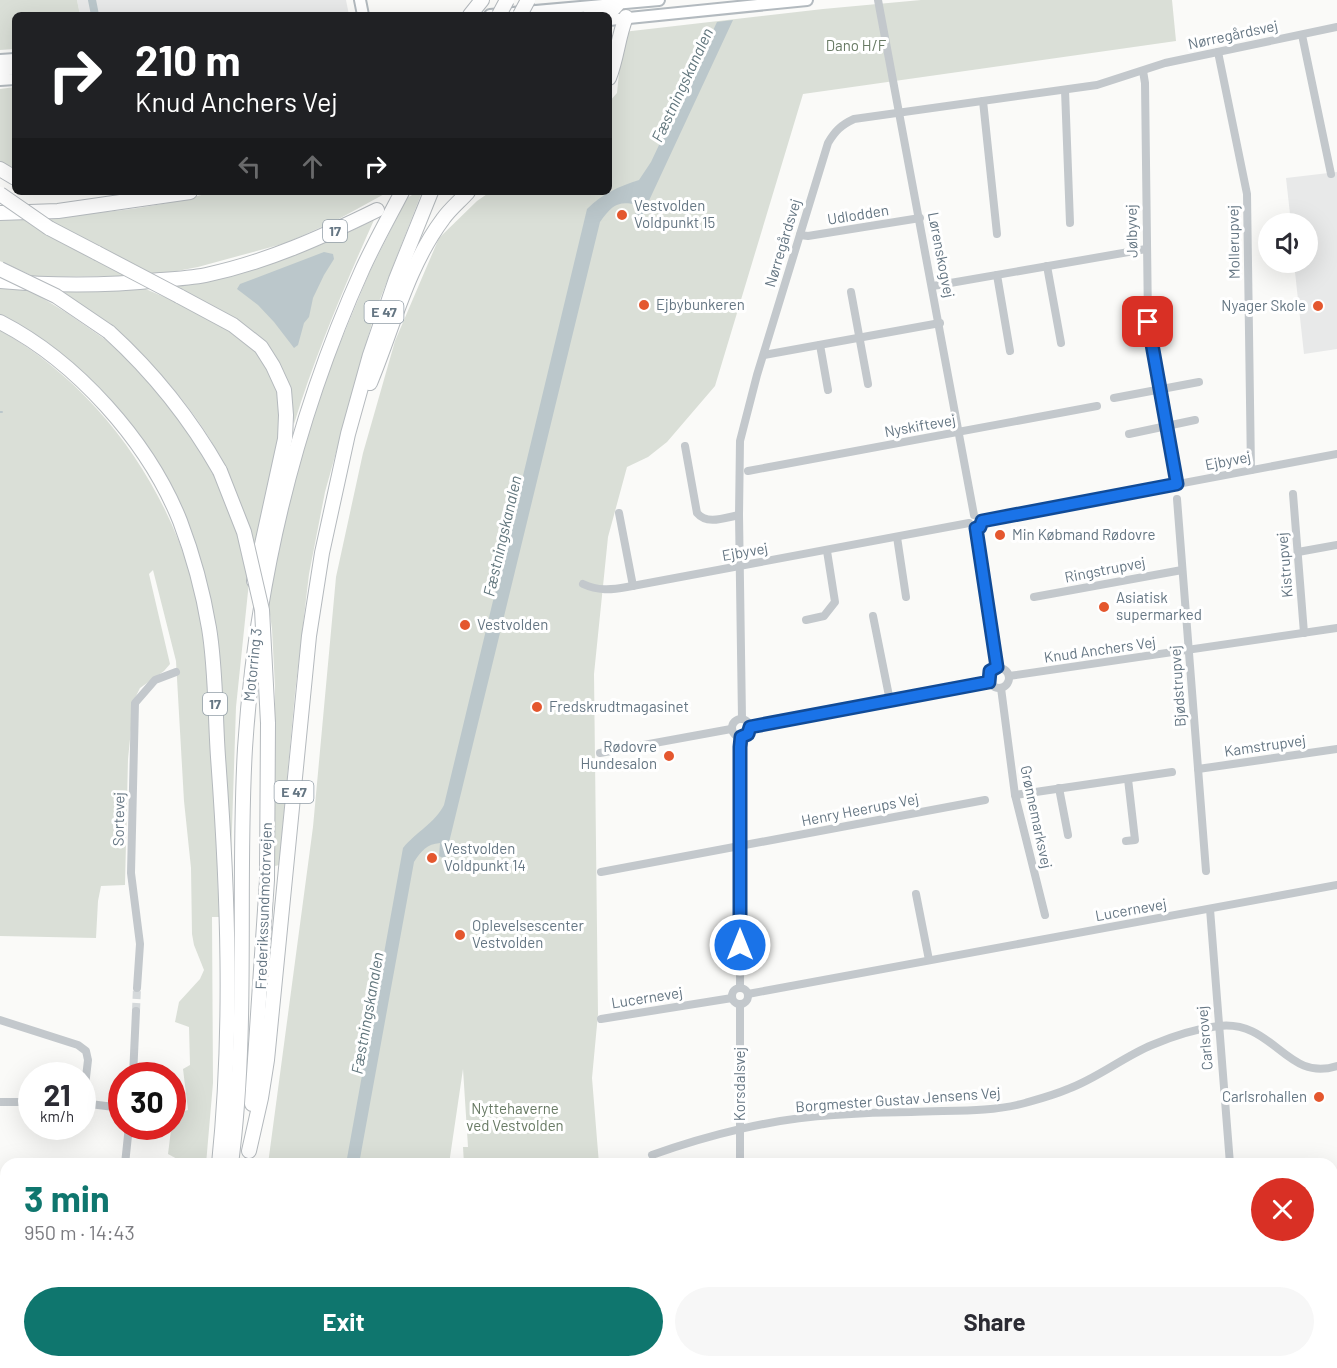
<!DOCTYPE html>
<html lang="en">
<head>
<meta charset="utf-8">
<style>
	:root { --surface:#fff; --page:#f7f7f7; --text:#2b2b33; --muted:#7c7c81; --accent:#0f766e }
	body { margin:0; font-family:Barlow,sans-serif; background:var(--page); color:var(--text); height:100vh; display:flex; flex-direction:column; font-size:22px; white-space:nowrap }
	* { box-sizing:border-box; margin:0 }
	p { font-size:20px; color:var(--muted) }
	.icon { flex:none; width:33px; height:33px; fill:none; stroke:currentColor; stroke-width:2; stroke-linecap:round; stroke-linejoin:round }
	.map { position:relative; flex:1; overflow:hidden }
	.drawer { position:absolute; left:0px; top:1158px; width:1338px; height:210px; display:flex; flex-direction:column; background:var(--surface); border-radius:18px 18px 0 0; box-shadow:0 6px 24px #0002 }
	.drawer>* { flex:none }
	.top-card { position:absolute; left:12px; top:12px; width:600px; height:183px; border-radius:9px; box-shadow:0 6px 24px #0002; background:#202124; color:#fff; overflow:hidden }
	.buttons { position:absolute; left:1258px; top:213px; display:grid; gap:12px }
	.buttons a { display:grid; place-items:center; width:60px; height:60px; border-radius:50%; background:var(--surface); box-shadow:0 6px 24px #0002; font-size:30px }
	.speed { position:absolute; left:18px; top:1062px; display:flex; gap:12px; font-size:30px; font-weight:700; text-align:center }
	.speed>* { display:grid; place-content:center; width:78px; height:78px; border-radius:50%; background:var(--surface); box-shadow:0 6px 24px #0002; line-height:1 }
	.speed small { font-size:15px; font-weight:400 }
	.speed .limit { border:9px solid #d22; background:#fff; color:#111 }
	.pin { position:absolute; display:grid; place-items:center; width:51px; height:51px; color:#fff; margin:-26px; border-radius:12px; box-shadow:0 3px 9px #0006 }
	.me { position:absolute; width:66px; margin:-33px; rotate:0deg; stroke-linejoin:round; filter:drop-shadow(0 0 4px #0008) }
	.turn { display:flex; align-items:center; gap:21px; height:126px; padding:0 24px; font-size:27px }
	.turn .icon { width:78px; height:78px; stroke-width:2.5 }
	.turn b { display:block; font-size:42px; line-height:51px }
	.lanes { display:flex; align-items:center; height:57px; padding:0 24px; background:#0003; justify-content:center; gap:30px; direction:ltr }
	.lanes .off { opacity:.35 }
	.round { display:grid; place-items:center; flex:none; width:63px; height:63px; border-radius:32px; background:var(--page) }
	.head { display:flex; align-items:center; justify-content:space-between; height:102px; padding:0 24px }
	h1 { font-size:36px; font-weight:700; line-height:45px; color:var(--accent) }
	.action { display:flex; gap:12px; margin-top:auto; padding:12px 24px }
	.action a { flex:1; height:69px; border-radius:36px; background:var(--accent); color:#fff; font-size:24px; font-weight:700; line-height:69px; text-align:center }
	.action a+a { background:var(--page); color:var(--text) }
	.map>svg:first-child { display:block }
</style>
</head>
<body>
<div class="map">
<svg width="1337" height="1368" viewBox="0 0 1337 1368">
	<rect width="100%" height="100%" fill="#fafaf8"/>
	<g fill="#e8e9e9">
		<polygon points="77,0 346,0 349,15 80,15"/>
		<polygon points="1337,172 1337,349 1304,354 1294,263 1308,262 1308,224 1291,223 1286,178"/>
		<polygon points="1231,1362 1290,1362 1297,1368 1232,1368"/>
	</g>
	<g fill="#dadfd7">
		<polygon points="0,0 77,0 80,15 15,15 15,49 0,50"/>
		<polygon points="921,0 1172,0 1176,41 803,94 715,386 667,442 648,457 627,467 608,537 594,674 598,1014 592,1078 599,1164 464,1164 463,1147 468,1147 463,1069 449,1164 268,1164 313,827 336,577 363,453 395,341 439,238 477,201 490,192 609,192 609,102 617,93 623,32 823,9"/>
		<polygon points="15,87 15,170 0,161 0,89"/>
		<path d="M212,192H388L337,220L286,243L198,267L151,276L42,217C99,213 156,209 212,192Z"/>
		<polygon points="417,192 422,192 375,312 325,492 309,574 295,693 279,865 275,866 275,687 272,629 267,593 296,471 328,372 370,271 407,198"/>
		<polygon points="23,219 130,276 35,277 0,261 0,220"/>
		<path d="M374,220C344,287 316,353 294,424L290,391L280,368L170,286L257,269L320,245Z"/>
		<polygon points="0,287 26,288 67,313 106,340 150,381 179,414 215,473 239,539 249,582 236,707 231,858 214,630 165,478 51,348 0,315"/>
		<path d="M141,287L176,302L229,331L258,352L273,377L280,395L281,436L256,547C246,521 238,494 226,469C203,418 151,358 107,323C92,311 74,301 57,291Z"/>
		<path d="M0,330C93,384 160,474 191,576C205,625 207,679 210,730C214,784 217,839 218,894L219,917H212L213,1083L206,1164H179V1160L168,1154L173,1114L188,1110L183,1069L190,1065L189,1027L175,1022L179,1002L200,979L204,970L194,945L192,934L191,868L184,801L176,661L153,570L149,574L170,664L164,671L140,688L134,700L128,759L125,885L101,886L98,901L96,938L0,936Z"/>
		<polygon points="241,1362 403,1362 403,1368 240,1368"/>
		<polygon points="410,1362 559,1362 561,1368 411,1368"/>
		<polygon points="567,1362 619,1362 621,1368 568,1368"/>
		<polygon points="622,1362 973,1362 973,1368 623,1368"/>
	</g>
	<g fill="#bbc7cb">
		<path d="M733,20L640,220L634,218L638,205C618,200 612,205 600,222L445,859L439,856L440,843C427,844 421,851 414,862L359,1164H346L403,848C416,832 435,823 444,805L587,209C603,193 618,187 639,180L651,162L717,22Z"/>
		<polygon points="324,252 333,254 334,259 324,275 313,298 309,317 304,323 298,345 294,348 274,322 258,305 237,289 240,284"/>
	</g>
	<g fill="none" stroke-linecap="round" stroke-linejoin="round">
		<polyline stroke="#bbc7cb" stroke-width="2" points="0,412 2,412"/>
		<polyline stroke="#bbc7cb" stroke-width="8" points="92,0 95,15"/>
		<polyline stroke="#d5d9db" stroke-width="8" stroke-dasharray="8 4" stroke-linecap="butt" points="136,1011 137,988"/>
		<polyline stroke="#d5d9db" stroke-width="14" stroke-dasharray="14 7" stroke-linecap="butt" points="580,15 590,0"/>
		<defs>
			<g id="secondary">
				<polyline points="360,0 363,15"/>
				<polyline points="490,15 659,0"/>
				<polyline points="609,20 807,0"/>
				<polyline points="0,60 15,59"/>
				<polyline points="0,80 15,79"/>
				<polyline points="1332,1196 1337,1195"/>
				<polyline points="739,1368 740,1362"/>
			</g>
			<g id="highway">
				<polyline points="470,15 482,0"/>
				<polyline points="590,15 613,9 621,0"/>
				<polyline points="0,69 15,67"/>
				<path d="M609,78C617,58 618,37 626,17"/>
				<polyline points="0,169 15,178"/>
				<polyline points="0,213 58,211 190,192"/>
				<polyline points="49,228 97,253"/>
				<path d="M0,281C54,286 106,286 160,280C175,279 191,278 206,275C267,262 322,237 377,210"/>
				<polyline points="179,296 233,325 261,347 273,366 284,390 286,415 285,439 254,581"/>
				<path d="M0,322C76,361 148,441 180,521C193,555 203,592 209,628C216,670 215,714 218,757C228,893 233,1029 219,1164"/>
				<path d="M109,332C154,373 190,418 220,471"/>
				<path d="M370,383C393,328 407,267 443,219C450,209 460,201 468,192"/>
				<polyline points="252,1104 267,880 268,723"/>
				<polyline points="249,1151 261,1098 267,1060 309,636 322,553 348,434 370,355 396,279 431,192"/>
				<path d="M231,1164C249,1026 237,886 245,748C256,580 294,421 363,268C375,242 389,217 402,192"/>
				<polyline points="198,1368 199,1362"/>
				<polyline points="217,1368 218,1362"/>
			</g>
		</defs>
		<use href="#secondary" stroke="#b3babf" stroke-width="14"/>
		<use href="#highway" stroke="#b4b9bd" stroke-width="16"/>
		<g stroke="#c3c8cc" stroke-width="8">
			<polyline points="878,0 974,515"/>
			<polyline points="1302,35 1331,174"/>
			<polyline points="1218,52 1247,194 1251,470"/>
			<polyline points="1143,71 1145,83 1148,322 1177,484"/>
			<polyline points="1065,90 1070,223"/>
			<polyline points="983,101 997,234"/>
			<polyline points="800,235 808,236 920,218"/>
			<polyline points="1047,266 1061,343"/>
			<polyline points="997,275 1010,351"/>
			<polyline points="933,286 1146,249"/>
			<polyline points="851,292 868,384"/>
			<polyline points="820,345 828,390"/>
			<polyline points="764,355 940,323"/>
			<polyline points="1114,398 1199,382"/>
			<polyline points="1129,434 1195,420"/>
			<path d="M685,446L697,513C707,525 724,518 739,515"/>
			<polyline points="748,471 1097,406"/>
			<polyline points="1293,494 1304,633"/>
			<polyline points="1177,499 1206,871"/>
			<polyline points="619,513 633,586"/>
			<polyline points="982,521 1337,454"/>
			<polyline points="976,528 997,667"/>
			<polyline points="897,537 906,597"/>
			<polyline points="1298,552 1337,545"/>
			<path d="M583,584C598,591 611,590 627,587L969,523"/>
			<polyline points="1034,597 1182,570"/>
			<polyline points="873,616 890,701"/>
			<polyline points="806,620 824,616 835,602 827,551"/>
			<circle cx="999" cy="678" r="10"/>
			<polyline points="1009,676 1337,628"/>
			<polyline points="1001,688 1015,795 1045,915"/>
			<circle cx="741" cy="728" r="9"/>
			<path d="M742,719L739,515L740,441L757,375L828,143C835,131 841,125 854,119L1097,85L1165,63L1337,27"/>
			<polyline points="750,727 989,682"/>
			<polyline points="600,753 731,729"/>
			<polyline points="1198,769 1337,749"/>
			<polyline points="1059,788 1068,835"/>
			<polyline points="1015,795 1172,772"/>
			<polyline points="1126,841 1135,840 1128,779"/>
			<polyline points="601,872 985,800"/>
			<polyline points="916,894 929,960"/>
			<polyline points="1210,909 1230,1164"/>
			<circle cx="740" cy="996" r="8"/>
			<polyline points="137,988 140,944 131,873 135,703 155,680 176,672"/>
			<polyline points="740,988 741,737"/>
			<polyline points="748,994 1337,885"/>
			<polyline points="601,1019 732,998"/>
			<polyline points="0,1020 78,1045 86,1051 88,1060 83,1103"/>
			<polyline points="133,1076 136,1011"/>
			<polyline points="0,1102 32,1102"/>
			<polyline points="82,1103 122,1108"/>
			<path d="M652,1155C708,1135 775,1118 834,1115C860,1113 886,1112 911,1112C949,1110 988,1113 1025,1103C1039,1099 1054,1095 1068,1089C1098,1078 1123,1057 1152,1045C1173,1036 1196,1029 1218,1026C1274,1019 1286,1083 1337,1066"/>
			<polyline points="125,1164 129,1126"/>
			<polyline points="740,1164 740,1004"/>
			<polyline points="0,1203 6,1204"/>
			<polyline points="1051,1362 1054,1368"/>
			<polyline points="0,1363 6,1348"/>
			<polyline points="31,1368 35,1362"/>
			<polyline points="71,1368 73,1362"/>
			<polyline points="89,1368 90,1362"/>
		</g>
		<use href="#secondary" stroke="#fff" stroke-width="10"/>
		<use href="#highway" stroke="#fff" stroke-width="14"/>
		<defs>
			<g id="highway-bridge">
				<polyline points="499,15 507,0"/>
				<polyline points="520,15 528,0"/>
				<polyline points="0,194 49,228"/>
				<polyline points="97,253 179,296"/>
				<polyline points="0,269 56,296 109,332"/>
				<polyline points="220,471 244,532 262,610 268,723"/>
			</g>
		</defs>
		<use href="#highway-bridge" stroke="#b4b9bd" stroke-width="16" stroke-linecap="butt"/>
		<use href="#highway-bridge" stroke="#fff" stroke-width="14"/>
	</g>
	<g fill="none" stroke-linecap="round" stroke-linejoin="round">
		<defs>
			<polyline id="route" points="740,945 740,747 741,737 748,734 750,727 989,682 990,671 997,667 976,528 980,527 982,521 1177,484 1148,322"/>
		</defs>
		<use href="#route" stroke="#114b97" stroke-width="15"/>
		<use href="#route" stroke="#1a73e8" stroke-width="10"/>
	</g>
	<g fill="#e4572e" stroke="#fff" stroke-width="2">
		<circle cx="622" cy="215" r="6"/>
		<circle cx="644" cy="305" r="6"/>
		<circle cx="1318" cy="306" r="6"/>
		<circle cx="1000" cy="535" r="6"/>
		<circle cx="1104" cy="607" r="6"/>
		<circle cx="465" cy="625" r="6"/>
		<circle cx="537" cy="707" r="6"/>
		<circle cx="669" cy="756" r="6"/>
		<circle cx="432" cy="858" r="6"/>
		<circle cx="460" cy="935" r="6"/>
		<circle cx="1319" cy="1097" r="6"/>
	</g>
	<g text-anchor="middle" stroke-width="6" stroke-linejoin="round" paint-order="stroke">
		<g fill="#fff" stroke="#939fa8" stroke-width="1.5">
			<rect x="323" y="220" width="24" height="22" rx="4.5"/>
			<rect x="364.5" y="301" width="39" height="22" rx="4.5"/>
			<rect x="203" y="693" width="24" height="22" rx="4.5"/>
			<rect x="274.5" y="781" width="39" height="22" rx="4.5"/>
		</g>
		<g font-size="14" font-weight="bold" fill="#657683">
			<text x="335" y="236">17</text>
			<text x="384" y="317">E 47</text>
			<text x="215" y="709">17</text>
			<text x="294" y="797">E 47</text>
		</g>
		<g font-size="15" fill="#657683" stroke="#fff">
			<text transform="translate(1233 35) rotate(-12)" y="5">Nørregårdsvej</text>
			<text transform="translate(858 215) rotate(-9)" y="5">Udlodden</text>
			<text transform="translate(1132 231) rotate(-91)" y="5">Jølbyvej</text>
			<text transform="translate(1234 242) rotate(-91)" y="5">Mollerupvej</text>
			<text transform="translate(783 243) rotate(-73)" y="5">Nørregårdsvej</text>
			<text transform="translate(941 255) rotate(79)" y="5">Lørenskogvej</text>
			<text transform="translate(920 426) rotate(-10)" y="5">Nyskiftevej</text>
			<text transform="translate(1228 461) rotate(-11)" y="5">Ejbyvej</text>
			<text transform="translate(745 552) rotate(-10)" y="5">Ejbyvej</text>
			<text transform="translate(1285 565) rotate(-95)" y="5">Kistrupvej</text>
			<text transform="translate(1105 570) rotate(-11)" y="5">Ringstrupvej</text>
			<text transform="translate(1100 650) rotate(-8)" y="5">Knud Anchers Vej</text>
			<text transform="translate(253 665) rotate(-84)" y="5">Motorring 3</text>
			<text transform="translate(1178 686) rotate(-94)" y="5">Bjødstrupvej</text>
			<text transform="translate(1265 746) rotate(-8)" y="5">Kamstrupvej</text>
			<text transform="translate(860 810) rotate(-11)" y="5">Henry Heerups Vej</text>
			<text transform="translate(1036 817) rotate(78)" y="5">Grønnemarksvej</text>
			<text transform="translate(119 819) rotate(-89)" y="5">Sortevej</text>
			<text transform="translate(264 906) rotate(-88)" y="5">Frederikssundmotorvejen</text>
			<text transform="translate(1131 910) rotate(-10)" y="5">Lucernevej</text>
			<text transform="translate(647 998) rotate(-9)" y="5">Lucernevej</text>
			<text transform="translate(1205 1038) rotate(-95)" y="5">Carlsrovej</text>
			<text transform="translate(740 1084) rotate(-90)" y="5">Korsdalsvej</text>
			<text transform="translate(898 1100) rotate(-4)" y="5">Borgmester Gustav Jensens Vej</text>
		</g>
		<g font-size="15" fill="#687a64" stroke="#fff">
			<text x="856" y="51">Dano H/F</text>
			<text x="515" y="1114">Nyttehaverne<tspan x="515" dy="17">ved Vestvolden</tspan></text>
		</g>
		<g font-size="15" fill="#657683" stroke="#fff" text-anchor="start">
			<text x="634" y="211">Vestvolden<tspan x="634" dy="17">Voldpunkt 15</tspan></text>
			<text x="656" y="310">Ejbybunkeren</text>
			<text x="1306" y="311" text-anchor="end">Nyager Skole</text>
			<text x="1012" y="540">Min Købmand Rødovre</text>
			<text x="1116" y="603">Asiatisk<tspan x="1116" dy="17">supermarked</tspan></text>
			<text x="477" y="630">Vestvolden</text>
			<text x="549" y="712">Fredskrudtmagasinet</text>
			<text x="657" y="752" text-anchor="end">Rødovre<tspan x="657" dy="17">Hundesalon</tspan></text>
			<text x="444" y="854">Vestvolden<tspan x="444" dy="17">Voldpunkt 14</tspan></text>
			<text x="472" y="931">Oplevelsescenter<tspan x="472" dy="17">Vestvolden</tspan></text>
			<text x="1307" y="1102" text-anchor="end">Carlsrohallen</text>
		</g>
		<g font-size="16" font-style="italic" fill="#60757c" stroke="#fff">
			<text transform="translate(682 85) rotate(-65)" y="6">Fæstningskanalen</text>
			<text transform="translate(502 536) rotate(-77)" y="6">Fæstningskanalen</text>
			<text transform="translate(367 1013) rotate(-80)" y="6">Fæstningskanalen</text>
		</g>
	</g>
</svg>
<div class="buttons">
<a><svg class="icon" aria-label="sound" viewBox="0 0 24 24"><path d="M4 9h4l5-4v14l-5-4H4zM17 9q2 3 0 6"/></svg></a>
</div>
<div class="speed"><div>21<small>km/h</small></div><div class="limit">30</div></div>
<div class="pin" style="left:1148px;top:322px;background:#d93025"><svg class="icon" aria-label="arrive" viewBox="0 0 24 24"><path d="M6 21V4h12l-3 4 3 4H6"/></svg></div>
<svg class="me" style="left:740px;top:945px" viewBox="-20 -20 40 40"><circle r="17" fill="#1a73e8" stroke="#fff" stroke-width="3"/><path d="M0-11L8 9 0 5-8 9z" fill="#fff"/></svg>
<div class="top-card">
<div class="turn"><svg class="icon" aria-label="right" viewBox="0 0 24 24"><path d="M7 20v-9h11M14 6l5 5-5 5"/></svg><div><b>210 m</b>Knud Anchers Vej</div></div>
<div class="lanes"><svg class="icon off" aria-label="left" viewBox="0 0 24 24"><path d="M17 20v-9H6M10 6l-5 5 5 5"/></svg><svg class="icon off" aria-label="ahead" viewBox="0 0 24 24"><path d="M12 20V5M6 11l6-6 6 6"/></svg><svg class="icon" aria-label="right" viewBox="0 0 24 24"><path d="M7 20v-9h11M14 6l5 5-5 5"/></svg></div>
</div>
<section class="drawer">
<div class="head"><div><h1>3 min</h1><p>950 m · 14:43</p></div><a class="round" style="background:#d93025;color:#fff"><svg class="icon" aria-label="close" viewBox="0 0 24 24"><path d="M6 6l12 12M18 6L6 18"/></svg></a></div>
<div class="action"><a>Exit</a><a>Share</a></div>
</section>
</div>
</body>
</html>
